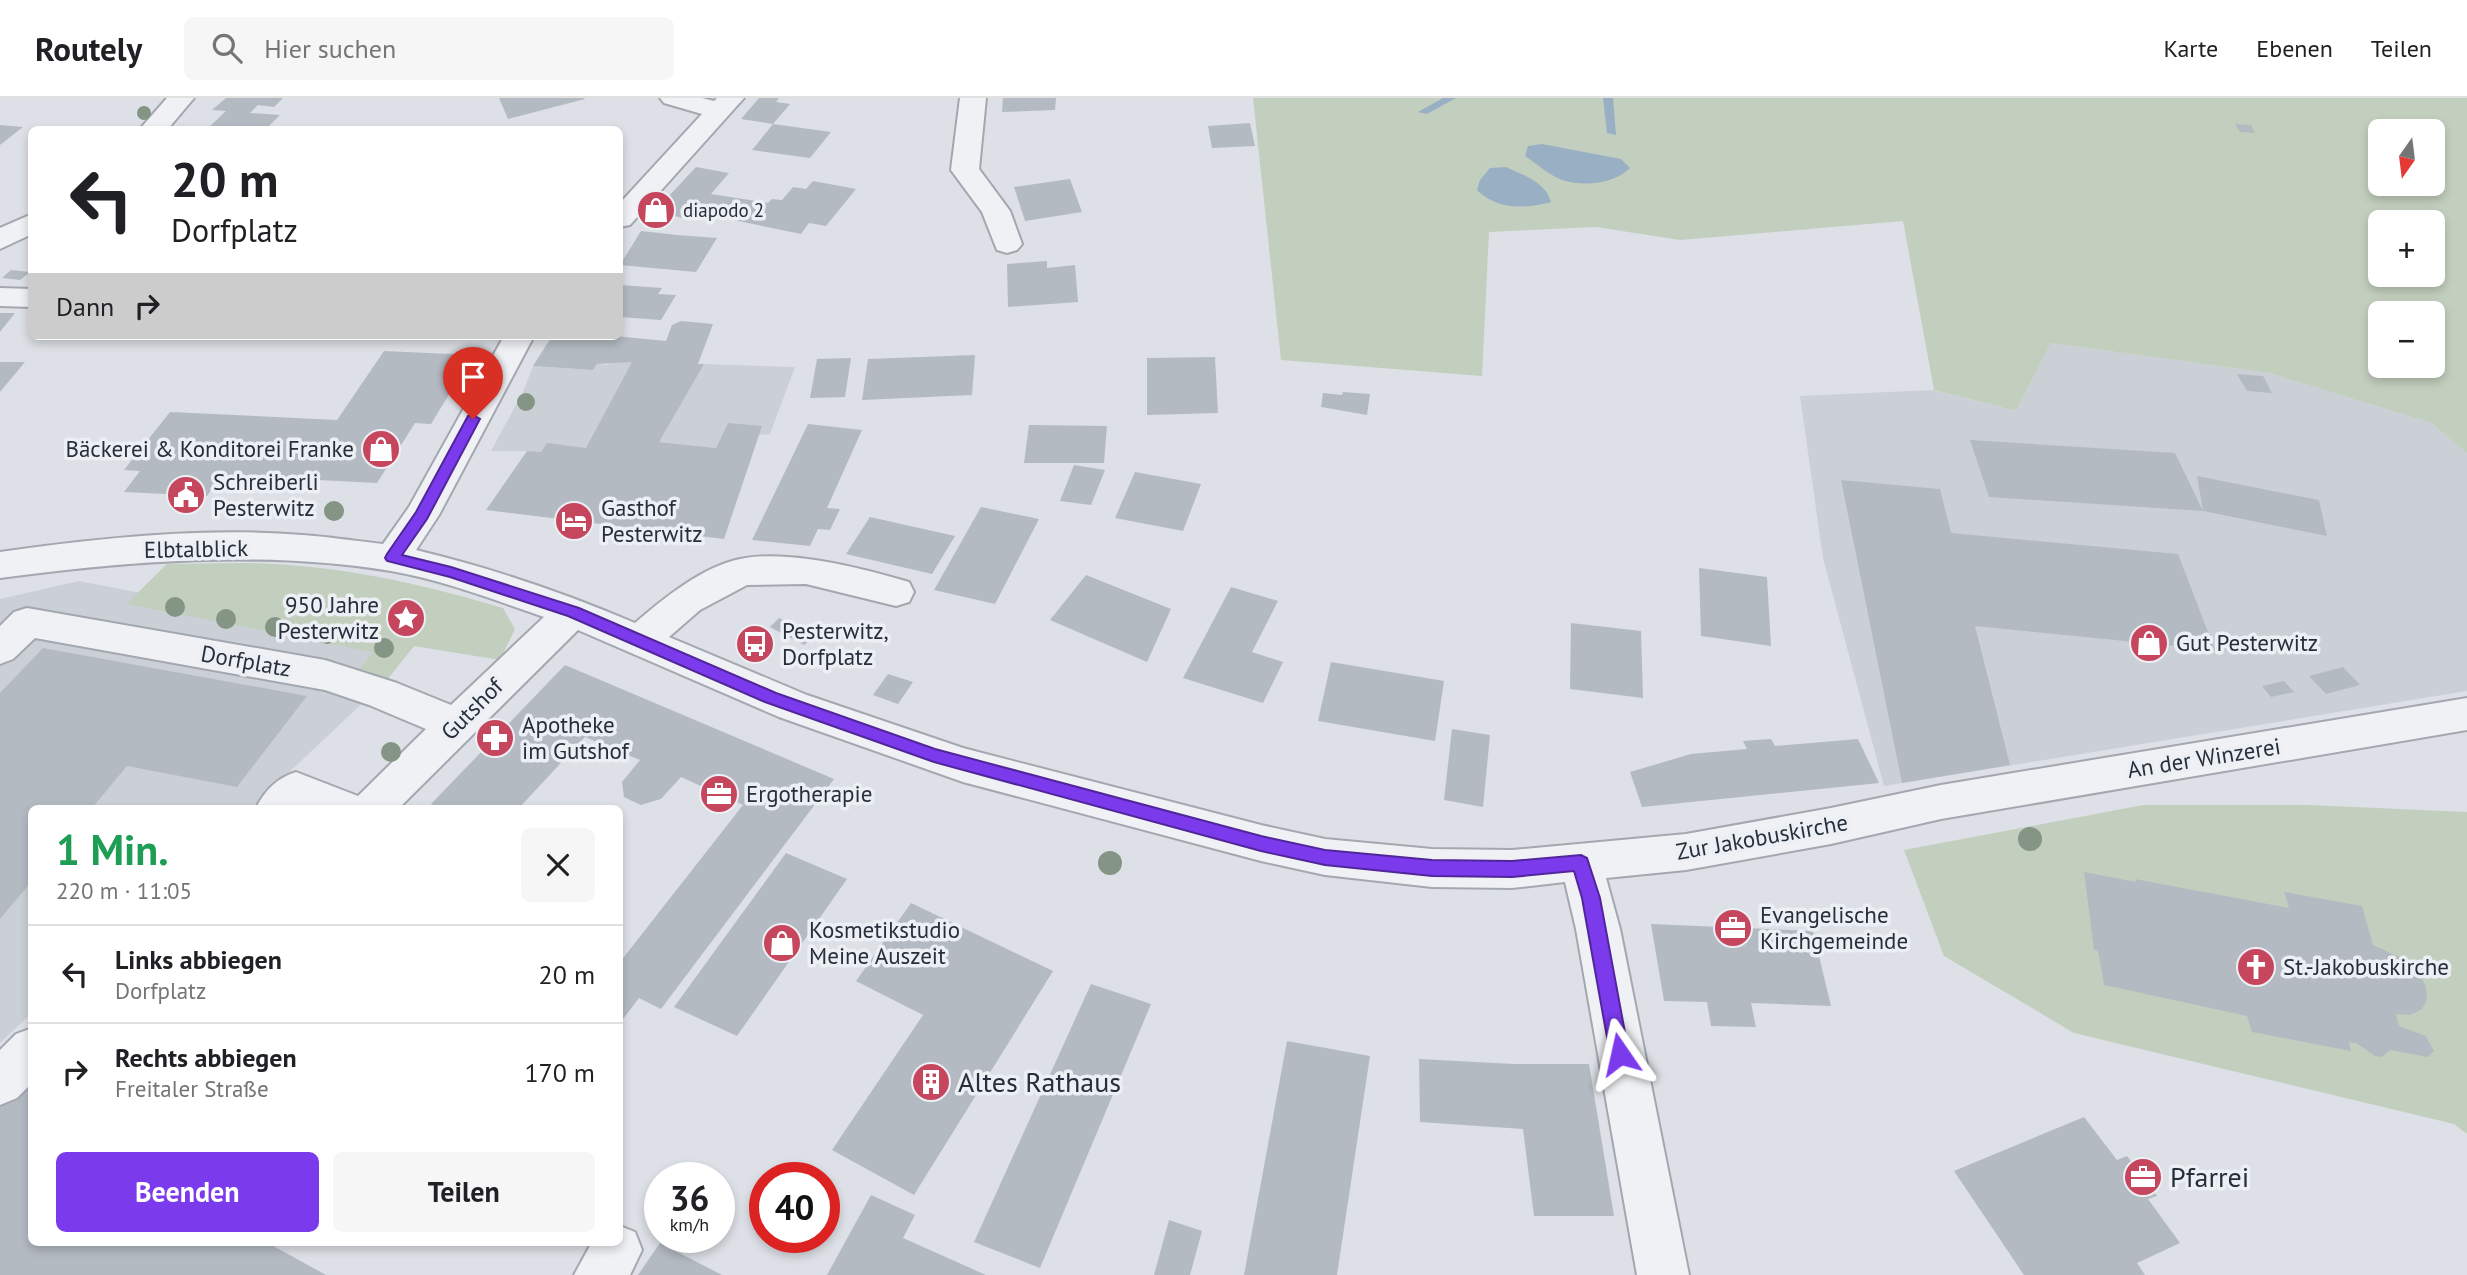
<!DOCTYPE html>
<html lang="de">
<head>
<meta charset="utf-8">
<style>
	:root { --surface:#fff; --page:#f6f6f6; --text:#202124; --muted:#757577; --line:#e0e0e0; --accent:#7c3aed }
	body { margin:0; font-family:"PT Sans",sans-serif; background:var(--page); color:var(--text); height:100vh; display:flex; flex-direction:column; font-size:26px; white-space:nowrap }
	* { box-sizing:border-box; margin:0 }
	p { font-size:23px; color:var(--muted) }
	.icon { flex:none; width:38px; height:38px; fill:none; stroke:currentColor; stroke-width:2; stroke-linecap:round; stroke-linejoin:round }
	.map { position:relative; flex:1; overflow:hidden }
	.side { position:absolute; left:28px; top:707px; width:595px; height:441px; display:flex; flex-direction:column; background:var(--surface); border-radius:10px; box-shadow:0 4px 10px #0003 }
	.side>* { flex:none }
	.top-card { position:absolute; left:28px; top:28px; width:595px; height:214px; border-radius:10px; box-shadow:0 4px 10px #0003; background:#fff; color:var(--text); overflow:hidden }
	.needle { width:46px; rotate:194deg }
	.controls { position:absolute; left:2368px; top:21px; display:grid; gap:14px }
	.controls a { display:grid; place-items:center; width:77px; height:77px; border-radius:10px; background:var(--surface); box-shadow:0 4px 10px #0003; font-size:35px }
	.speed { position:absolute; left:644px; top:1064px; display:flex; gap:14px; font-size:35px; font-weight:700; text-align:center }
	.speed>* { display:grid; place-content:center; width:91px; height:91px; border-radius:50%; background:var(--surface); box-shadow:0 4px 10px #0003; line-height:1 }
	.speed small { font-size:18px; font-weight:400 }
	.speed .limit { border:10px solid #d22; background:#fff; color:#111 }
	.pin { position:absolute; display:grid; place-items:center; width:60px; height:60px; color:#fff; margin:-72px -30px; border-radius:50% 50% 50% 0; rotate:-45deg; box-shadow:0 0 7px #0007 }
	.pin .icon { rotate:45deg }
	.me { position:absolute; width:77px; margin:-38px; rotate:349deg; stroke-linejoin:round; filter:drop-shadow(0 0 5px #0008) }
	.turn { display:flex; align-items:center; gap:24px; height:147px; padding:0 28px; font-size:32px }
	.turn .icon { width:91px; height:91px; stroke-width:2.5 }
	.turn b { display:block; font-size:49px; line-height:60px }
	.then { display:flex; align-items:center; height:66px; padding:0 28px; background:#0003; gap:14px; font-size:26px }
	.round { display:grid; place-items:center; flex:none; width:74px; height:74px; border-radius:10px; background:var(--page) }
	.summary { display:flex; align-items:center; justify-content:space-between; height:119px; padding:0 28px }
	h1 { font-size:42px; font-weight:600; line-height:52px; color:#1e9e55 }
	.primary-button { display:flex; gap:14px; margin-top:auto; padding:14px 28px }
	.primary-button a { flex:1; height:80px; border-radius:10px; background:var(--accent); color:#fff; font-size:28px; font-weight:600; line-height:80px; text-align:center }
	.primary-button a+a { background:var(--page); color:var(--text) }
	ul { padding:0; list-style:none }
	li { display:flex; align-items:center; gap:21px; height:98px; padding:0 28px; border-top:2px solid var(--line) }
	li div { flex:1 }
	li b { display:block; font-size:26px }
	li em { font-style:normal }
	header { display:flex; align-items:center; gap:42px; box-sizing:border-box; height:98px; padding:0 35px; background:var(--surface); border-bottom:2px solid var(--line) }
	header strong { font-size:33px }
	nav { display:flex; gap:38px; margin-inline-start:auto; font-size:24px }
	.search { width:490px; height:63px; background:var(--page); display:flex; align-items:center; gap:18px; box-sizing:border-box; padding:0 24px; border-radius:10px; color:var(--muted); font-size:26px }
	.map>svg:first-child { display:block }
</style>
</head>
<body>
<header>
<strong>Routely</strong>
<div class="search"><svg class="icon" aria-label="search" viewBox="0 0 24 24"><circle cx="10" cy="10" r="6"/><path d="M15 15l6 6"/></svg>Hier suchen</div>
<nav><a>Karte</a><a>Ebenen</a><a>Teilen</a></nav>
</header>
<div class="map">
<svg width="2467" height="1177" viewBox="0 0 2467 1177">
	<rect width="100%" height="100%" fill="#dde0e6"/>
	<g fill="#cbd0d7">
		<polygon points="2051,245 2269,275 2431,325 2467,355 2467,593 1884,688 1823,460 1800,298 1933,292 2016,313"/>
		<polygon points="611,263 795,269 770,336 759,337 728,325 716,350 660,344 646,366 527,353 491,353 523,294 533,268 593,272 597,266 608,267"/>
		<polygon points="79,483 414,548 386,583 251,710 32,710 31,916 0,945 0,501"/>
	</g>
	<g fill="#c3cfbe" fill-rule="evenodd">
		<path d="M1253,0H2467V355L2431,325L2269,275L2051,245L2016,313L1934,292L1903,123L1680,142L1596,129L1489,134L1482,278L1281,262ZM2380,33H2432V86H2380ZM2380,124H2432V177H2380ZM2380,215H2432V268H2380Z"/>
		<path d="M167,466C203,466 239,464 275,466C352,470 429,488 503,510L515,531L500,562L414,548L386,583L356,576L373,554L126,506Z"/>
		<polygon points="2143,707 2309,707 2467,714 2467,1036 2454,1026 2074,935 1944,858 1904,752"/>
	</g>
	<g fill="#99afc4">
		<path d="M1542,46L1621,61L1630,70C1614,86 1584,89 1562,82C1549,77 1537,66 1525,58L1528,48Z"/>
		<path d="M1506,69C1523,77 1546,84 1551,104C1524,111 1497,112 1477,92L1480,82L1490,70Z"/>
	</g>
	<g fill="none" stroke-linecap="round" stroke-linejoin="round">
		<g fill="#99afc4" fill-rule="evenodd">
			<polygon points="1443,0 1456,0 1427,16 1418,14"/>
			<polygon points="1603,0 1613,0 1616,37 1607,35"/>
		</g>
	</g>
	<g fill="#b4bac2">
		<polygon points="226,0 283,0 274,9 258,7 250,15 280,17 265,32 206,32 226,13 212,12"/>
		<polygon points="499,0 584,0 585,1 508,21"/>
		<polygon points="759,0 779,0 776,4 790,6 773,26 741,21"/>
		<polygon points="1003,0 1056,0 1055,12 1002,14"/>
		<polygon points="1250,25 1255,48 1212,50 1208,28"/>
		<polygon points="773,26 831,34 810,60 752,52"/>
		<polygon points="2235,26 2251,27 2255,35 2240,34"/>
		<polygon points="0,27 23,29 0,47"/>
		<polygon points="696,69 729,75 711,96 768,105 772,101 782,102 793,89 806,91 813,83 856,91 826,128 809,125 801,136 695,114 689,121 654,114"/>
		<polygon points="1070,81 1082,114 1025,123 1014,89"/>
		<polygon points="641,133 677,137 717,140 696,174 620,167"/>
		<polygon points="1047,163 1047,170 1075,167 1078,204 1008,209 1007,166"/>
		<polygon points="11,172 30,174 20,182 2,180"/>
		<polygon points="620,187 662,190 658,196 676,197 661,222 620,219"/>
		<polygon points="0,215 15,215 0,234"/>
		<polygon points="681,223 713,226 698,266 704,266 659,344 716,350 728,325 762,328 724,441 486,412 527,353 541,354 547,345 586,350 632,264 597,266 593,272 533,268 552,238 615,238 666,243 672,227"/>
		<polygon points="384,253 473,257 431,326 415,325 377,385 279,380 274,387 248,386 253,378 222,377 207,398 124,394 140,373 124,372 170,314 337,322"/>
		<polygon points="975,257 972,297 862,302 868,261"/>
		<polygon points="1215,259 1218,315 1147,317 1147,260"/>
		<polygon points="851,260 845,299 810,300 817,261"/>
		<polygon points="0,264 25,264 0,294"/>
		<polygon points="2237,276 2263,278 2272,295 2247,293"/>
		<polygon points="1343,294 1370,296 1367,317 1321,309 1323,295 1342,297"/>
		<polygon points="808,326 862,332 827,410 840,411 830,432 818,431 810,448 752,442"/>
		<polygon points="1029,327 1107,328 1104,365 1024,365"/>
		<polygon points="1970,342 2175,355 2203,413 2197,378 2319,402 2327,438 2203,413 1989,399"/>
		<polygon points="1074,367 1105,372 1091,407 1060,403"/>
		<polygon points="1135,374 1201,386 1183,433 1115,420"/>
		<polygon points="1841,382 1940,391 1951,435 2178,456 2215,552 1975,528 2010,667 1902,685"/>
		<polygon points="981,409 1039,421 995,506 934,492"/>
		<polygon points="870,419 955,438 932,476 846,456"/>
		<polygon points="1699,470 1767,479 1771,548 1701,538"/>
		<polygon points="1086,477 1171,511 1147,564 1050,522"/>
		<polygon points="1231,489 1278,503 1252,554 1283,564 1263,605 1183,580"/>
		<polygon points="779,520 814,538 804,547 770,529"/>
		<polygon points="1571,525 1641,533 1643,600 1570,591"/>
		<polygon points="43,550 307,598 237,689 127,668 92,710 32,710 32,783 0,821 0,595"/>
		<polygon points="1331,564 1444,583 1435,643 1318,623"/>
		<polygon points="565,567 834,681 661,911 639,900 620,925 620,864 743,707 681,679 661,701 641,707 632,703 624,699 622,684 640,662 585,639 519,710 441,710 431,706"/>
		<polygon points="2343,569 2360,587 2326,596 2309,578"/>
		<polygon points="888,576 913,584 898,606 873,597"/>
		<polygon points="2284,583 2294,594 2271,599 2262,588"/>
		<polygon points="1452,631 1490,637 1483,709 1444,702"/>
		<polygon points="1771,641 1775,648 1858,641 1879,685 1642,709 1630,674 1691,656 1747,651 1743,643"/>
		<polygon points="786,755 847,781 737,938 674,909"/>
		<polygon points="2084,774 2136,784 2135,781 2289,810 2284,794 2362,808 2373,847 2406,862 2419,875 2426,889 2427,902 2422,911 2410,917 2396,916 2399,928 2426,938 2434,953 2428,959 2390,952 2382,959 2375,958 2356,945 2349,944 2351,953 2252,934 2247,918 2104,887 2098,853 2094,852"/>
		<polygon points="911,805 1053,873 914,1097 832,1052 923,917 856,883"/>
		<polygon points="1651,826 1813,833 1831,908 1751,905 1756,929 1711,928 1707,904 1664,903"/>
		<polygon points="1091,886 1151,906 1040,1170 974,1144"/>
		<polygon points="1287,943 1370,958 1337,1177 1244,1177"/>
		<polygon points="1419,961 1514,966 1589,966 1614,1118 1534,1118 1523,1031 1420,1024"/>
		<polygon points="32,977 32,1144 266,1144 326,1177 0,1177 0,1008"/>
		<polygon points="2084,1019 2117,1062 2127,1058 2157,1098 2148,1101 2180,1145 2137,1165 2145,1177 2024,1177 1954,1073"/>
		<polygon points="871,1097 915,1117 903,1140 986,1177 827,1177"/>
		<polygon points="1169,1122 1202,1133 1190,1177 1154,1177"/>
		<polygon points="660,1145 722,1177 638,1177"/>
	</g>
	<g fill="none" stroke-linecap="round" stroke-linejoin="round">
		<defs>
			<g id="minor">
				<polygon points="167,0 194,0 167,32 139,32"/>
				<polygon points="660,0 702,0 714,3 717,0 744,0 630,127 620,129 620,105 702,16 664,5"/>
				<polygon points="960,0 986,0 979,71 1010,113 1022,146 1017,152 1007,155 997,152 982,114 951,72"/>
				<polygon points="32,116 32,136 0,151 0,130"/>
				<polygon points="0,190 32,191 32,209 0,208"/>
				<path d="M504,238H534L439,417L416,452C491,470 565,495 635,525C664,500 702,469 740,461C788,451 862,470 909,484L914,494L909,504L896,508L806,486L747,487L700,512L669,539L807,597L963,650L1261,727L1325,741L1432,751L1512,752L1686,736L1831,710L1941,687L2467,600V632L1941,721L1831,746L1686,772L1606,780L1620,831L1689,1177H1637L1576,831L1565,784L1512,790L1432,789L1325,777L1261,763L963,684L779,619L578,532L399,710H256C265,692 277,680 296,674L358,698L426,631L369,607L325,592L35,540L13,561L0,566V528L14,514L27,510L325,562L397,585L451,607L544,519C494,502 443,482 391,473C262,452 129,463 0,480V454C100,440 203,429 303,437C330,439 356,443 383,446L409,409Z"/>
				<polygon points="32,930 32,985 17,1000 0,1007 0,952 16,936"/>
				<polygon points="620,1128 635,1134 642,1152 630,1177 574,1177 592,1144 620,1144"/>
			</g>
		</defs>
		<use href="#minor" stroke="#a3a7af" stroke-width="4"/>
		<use href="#minor" fill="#eff1f4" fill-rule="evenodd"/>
	</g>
	<g fill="#849485">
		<circle cx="144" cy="15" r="7"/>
		<circle cx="526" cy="304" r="9"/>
		<circle cx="334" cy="413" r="10"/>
		<circle cx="175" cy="509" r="10"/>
		<circle cx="226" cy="521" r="10"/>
		<circle cx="275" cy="529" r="10"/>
		<circle cx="327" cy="536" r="10"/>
		<circle cx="384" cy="550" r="10"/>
		<circle cx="391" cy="654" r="10"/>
		<circle cx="2030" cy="741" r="12"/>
		<circle cx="1110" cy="765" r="12"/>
	</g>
	<polygon fill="#7c3aed" stroke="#51269a" stroke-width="2" points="473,317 480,321 427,421 402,457 451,469 579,510 776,595 935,651 1261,738 1325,752 1432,762 1512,763 1581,757 1587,760 1600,800 1629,956 1627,963 1620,965 1613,963 1610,956 1582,800 1574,773 1512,779 1432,778 1325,767 1261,753 934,664 765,604 568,518 450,479 387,463 385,460 387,456 416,414 468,318"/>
	<defs>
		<symbol id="shop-disc" viewBox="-11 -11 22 22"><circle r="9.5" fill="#c6465e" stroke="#eceff4"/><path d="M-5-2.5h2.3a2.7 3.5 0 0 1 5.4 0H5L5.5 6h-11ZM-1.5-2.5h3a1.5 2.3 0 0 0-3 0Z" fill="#fff"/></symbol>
		<symbol id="civic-disc" viewBox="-11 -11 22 22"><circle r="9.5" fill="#c6465e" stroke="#eceff4"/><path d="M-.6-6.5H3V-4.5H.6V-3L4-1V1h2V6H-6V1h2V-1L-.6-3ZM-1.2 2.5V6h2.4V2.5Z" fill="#fff"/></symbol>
		<symbol id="hotel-disc" viewBox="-11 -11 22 22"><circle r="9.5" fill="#c6465e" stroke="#eceff4"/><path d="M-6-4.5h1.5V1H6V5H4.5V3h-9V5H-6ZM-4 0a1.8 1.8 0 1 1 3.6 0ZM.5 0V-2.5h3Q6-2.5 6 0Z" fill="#fff"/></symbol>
		<symbol id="sight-disc" viewBox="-11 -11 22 22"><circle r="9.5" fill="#c6465e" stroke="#eceff4"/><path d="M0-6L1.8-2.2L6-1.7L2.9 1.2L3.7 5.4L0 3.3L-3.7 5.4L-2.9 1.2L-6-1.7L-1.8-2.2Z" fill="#fff"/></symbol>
		<symbol id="bus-disc" viewBox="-11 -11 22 22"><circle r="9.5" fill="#c6465e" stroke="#eceff4"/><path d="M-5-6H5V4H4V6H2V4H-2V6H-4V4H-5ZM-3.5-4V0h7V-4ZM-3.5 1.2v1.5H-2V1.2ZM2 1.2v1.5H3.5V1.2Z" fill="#fff"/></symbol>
		<symbol id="pharmacy-disc" viewBox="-11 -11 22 22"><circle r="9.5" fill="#c6465e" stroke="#eceff4"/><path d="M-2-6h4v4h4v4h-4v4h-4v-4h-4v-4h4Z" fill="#fff"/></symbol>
		<symbol id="office-disc" viewBox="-11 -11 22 22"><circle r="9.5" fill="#c6465e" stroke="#eceff4"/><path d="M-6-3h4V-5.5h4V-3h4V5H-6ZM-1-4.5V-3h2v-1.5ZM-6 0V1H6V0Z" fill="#fff"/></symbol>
		<symbol id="church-disc" viewBox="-11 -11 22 22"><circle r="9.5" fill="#c6465e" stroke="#eceff4"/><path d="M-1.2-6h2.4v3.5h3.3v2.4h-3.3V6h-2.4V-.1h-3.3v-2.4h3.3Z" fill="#fff"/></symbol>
		<symbol id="building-disc" viewBox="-11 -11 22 22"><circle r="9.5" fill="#c6465e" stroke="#eceff4"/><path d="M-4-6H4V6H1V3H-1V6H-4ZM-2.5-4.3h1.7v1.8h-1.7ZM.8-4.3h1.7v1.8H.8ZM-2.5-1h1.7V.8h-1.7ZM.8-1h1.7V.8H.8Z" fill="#fff"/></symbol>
	</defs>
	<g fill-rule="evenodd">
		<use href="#shop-disc" x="634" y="90" width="44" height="44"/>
		<use href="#shop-disc" x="359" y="329" width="44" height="44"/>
		<use href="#civic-disc" x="164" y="375" width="44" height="44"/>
		<use href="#hotel-disc" x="552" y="401" width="44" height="44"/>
		<use href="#sight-disc" x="384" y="498" width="44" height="44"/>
		<use href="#shop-disc" x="2127" y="523" width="44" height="44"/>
		<use href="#bus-disc" x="733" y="524" width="44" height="44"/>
		<use href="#pharmacy-disc" x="473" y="618" width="44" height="44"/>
		<use href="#office-disc" x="697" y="674" width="44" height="44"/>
		<use href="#office-disc" x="1711" y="808" width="44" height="44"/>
		<use href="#shop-disc" x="760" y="823" width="44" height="44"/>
		<use href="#church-disc" x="2234" y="847" width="44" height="44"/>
		<use href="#building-disc" x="909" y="962" width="44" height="44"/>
		<use href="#office-disc" x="2121" y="1057" width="44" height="44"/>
	</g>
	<g text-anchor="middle" stroke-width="7" stroke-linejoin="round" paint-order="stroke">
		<g font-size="19" fill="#272f3b" stroke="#eceff4" text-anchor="start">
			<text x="683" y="119">diapodo 2</text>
		</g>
		<g font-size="23" fill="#272f3b" stroke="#eceff4" text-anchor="start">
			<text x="354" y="359" text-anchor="end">Bäckerei &amp; Konditorei Franke</text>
			<text x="213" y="392">Schreiberli<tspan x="213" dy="26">Pesterwitz</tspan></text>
			<text x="601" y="418">Gasthof<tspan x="601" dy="26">Pesterwitz</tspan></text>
			<text x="379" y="515" text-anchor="end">950 Jahre<tspan x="379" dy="26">Pesterwitz</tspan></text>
			<text x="782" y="541">Pesterwitz,<tspan x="782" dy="26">Dorfplatz</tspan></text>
			<text x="2176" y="553">Gut Pesterwitz</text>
			<text x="522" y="635">Apotheke<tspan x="522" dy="26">im Gutshof</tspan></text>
			<text x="746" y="704">Ergotherapie</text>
			<text x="1760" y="825">Evangelische<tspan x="1760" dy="26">Kirchgemeinde</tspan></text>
			<text x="809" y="840">Kosmetikstudio<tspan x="809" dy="26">Meine Auszeit</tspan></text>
			<text x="2283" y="877">St.-Jakobuskirche</text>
		</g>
		<g font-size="23" fill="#272f3b" stroke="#eceff4">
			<text transform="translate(196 451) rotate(-1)" y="8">Elbtalblick</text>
			<text transform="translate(246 563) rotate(10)" y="8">Dorfplatz</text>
			<text transform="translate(472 611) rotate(-45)" y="8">Gutshof</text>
			<text transform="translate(2204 660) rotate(-9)" y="8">An der Winzerei</text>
			<text transform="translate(1762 739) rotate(-10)" y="8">Zur Jakobuskirche</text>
		</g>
		<g font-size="28" fill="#272f3b" stroke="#eceff4" text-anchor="start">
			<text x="958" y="994">Altes Rathaus</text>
			<text x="2170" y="1089">Pfarrei</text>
		</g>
	</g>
</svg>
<div class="controls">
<a><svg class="needle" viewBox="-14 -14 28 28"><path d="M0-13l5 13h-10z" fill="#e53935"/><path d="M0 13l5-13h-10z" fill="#757577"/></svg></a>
<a>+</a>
<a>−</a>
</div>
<div class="speed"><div>36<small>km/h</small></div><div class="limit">40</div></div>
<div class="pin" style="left:473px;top:321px;background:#d93025"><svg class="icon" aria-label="arrive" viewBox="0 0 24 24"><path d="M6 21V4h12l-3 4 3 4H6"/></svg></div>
<svg class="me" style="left:1620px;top:956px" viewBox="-20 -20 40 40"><path d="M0-17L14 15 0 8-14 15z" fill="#7c3aed" stroke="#fff" stroke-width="4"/></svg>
<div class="top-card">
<div class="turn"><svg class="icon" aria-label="left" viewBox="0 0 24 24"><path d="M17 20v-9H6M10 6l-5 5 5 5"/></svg><div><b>20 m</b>Dorfplatz</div></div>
<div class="then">Dann<svg class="icon" aria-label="right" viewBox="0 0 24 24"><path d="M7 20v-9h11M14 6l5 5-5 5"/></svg></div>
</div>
<section class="side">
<div class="summary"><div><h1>1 Min.</h1><p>220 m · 11:05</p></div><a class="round"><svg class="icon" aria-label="close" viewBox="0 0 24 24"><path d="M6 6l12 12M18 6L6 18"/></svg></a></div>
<ul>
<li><svg class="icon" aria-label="left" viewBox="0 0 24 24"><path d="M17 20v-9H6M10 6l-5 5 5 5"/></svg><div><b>Links abbiegen</b><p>Dorfplatz</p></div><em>20 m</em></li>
<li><svg class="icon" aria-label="right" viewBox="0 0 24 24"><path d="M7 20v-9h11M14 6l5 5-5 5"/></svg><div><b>Rechts abbiegen</b><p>Freitaler Straße</p></div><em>170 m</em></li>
</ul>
<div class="primary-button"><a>Beenden</a><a>Teilen</a></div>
</section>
</div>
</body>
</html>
